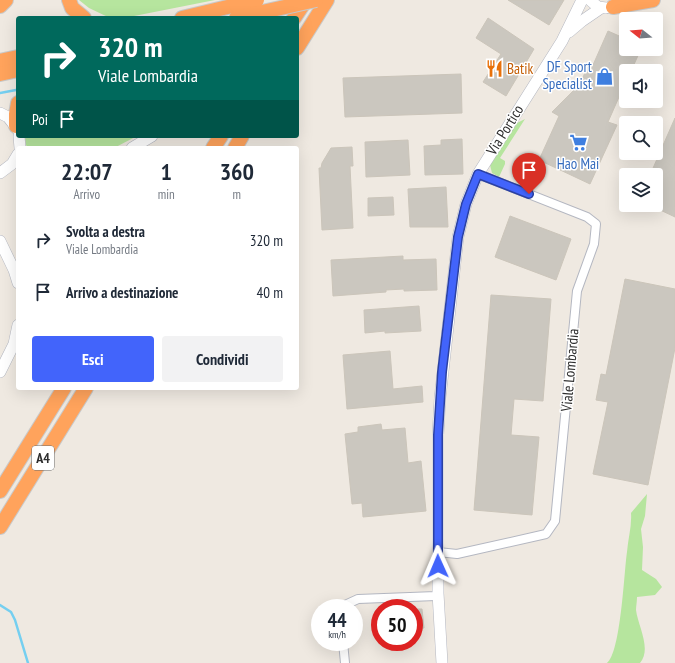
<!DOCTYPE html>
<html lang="it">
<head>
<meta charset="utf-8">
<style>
	:root { --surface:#fff; --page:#f2f2f3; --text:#1f2937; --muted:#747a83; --accent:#4264fb }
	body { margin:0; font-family:"PT Sans Narrow",sans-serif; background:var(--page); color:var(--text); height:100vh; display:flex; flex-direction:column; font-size:15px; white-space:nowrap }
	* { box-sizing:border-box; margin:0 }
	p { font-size:13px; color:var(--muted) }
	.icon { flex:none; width:22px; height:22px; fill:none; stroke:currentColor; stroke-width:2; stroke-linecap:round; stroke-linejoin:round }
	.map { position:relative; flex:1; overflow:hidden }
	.side { position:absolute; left:16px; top:146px; width:283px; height:244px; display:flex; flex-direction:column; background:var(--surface); border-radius:4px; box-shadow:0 4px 16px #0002 }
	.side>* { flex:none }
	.banner { position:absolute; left:16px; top:16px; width:283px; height:122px; border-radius:4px; box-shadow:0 4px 16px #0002; background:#00695c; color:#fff; overflow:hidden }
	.needle { width:26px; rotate:287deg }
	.tools { position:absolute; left:619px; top:12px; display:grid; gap:8px }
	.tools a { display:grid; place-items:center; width:44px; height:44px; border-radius:4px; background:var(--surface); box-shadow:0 4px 16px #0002; font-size:20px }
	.speed { position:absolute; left:311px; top:599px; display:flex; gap:8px; font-size:20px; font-weight:700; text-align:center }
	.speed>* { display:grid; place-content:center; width:52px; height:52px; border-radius:50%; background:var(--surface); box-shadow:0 4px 16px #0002; line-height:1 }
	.speed small { font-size:10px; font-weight:400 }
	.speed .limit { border:6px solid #d22; background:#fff; color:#111 }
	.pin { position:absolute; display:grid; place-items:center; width:34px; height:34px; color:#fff; margin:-41px -17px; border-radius:50% 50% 50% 0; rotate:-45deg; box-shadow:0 0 4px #0007 }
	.pin .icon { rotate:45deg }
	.me { position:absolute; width:44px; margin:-22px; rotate:359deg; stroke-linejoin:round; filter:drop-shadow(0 0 3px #0008) }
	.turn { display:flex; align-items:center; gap:14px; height:84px; padding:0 16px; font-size:18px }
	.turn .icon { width:52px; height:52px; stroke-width:2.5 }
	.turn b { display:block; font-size:28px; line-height:34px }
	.then { display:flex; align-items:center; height:38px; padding:0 16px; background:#0003; gap:8px; font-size:15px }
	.eta { display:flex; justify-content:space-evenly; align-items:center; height:68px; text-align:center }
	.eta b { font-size:24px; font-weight:600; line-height:28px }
	.action { display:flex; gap:8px; margin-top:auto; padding:8px 16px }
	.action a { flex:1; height:46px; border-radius:4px; background:var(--accent); color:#fff; font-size:16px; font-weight:600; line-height:46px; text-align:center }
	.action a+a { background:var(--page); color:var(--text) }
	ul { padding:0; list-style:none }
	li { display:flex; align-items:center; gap:12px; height:52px; padding:0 16px }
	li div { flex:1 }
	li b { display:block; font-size:15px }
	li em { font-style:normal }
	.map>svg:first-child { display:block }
</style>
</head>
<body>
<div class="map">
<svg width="675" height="663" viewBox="0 0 675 663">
	<rect width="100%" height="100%" fill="#efe9e1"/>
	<g fill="#b6e59e">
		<polygon points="79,0 215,0 124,18 110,18 89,8"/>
		<polygon points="525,119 500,158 505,161 505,164 499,177 492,173 490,165 517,123"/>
		<polygon points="25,136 137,136 114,148 28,148 26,145"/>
		<path d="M647,494L645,516L641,529L643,547L642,570L656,579L662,587L655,595L637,597C637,602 636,606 636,610C638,626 652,649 640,663H607C621,652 624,572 627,552C628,539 632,526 631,513Z"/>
	</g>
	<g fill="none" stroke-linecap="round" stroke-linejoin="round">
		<g stroke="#75cff0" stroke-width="2.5">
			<polyline points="0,93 16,90"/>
			<polyline points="0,605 11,612 15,620 28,663"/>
		</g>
	</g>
	<g fill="#cbc7bf" stroke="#cbc5ba">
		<polygon points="508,0 564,0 549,25"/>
		<polygon points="488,18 534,49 506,96 483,82 501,54 476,38"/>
		<polygon points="608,31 626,39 626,49 641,49 631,71 626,71 626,81 608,122 617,125 590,184 539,160 559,116 552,112 581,83 588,64 593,65"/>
		<polygon points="461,74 462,113 345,117 343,78"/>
		<polygon points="675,118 675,217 656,208 656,175 650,175"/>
		<polygon points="462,139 463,174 425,175 424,146 441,145 441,140"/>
		<polygon points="408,140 410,175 366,177 365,142"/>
		<polygon points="352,147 353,166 350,166 353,228 322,230 319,168 321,168 322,163 331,148"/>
		<polygon points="446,187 448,227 410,227 408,189"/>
		<polygon points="393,197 394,215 368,216 368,198"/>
		<polygon points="510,216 571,239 556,280 495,257"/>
		<polygon points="403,256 403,260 436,259 437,290 404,291 404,289 386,290 386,292 333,296 331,260"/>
		<polygon points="625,279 675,289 675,348 648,485 593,474 608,402 596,400 601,374 606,375"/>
		<polygon points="491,295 551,299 543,401 514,399 511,435 539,437 532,515 474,510"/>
		<polygon points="419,306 421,331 385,333 385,331 365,333 364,310"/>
		<polygon points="390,351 393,389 422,386 423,402 347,409 343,355"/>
		<polygon points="381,424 382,430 405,428 408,463 421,461 426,511 363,517 362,503 352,504 345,434 358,432 358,427"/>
		<polygon points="414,609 422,609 424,628 414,629"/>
	</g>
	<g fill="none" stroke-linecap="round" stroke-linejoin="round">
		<defs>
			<g id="street">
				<polyline points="438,552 457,554 546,534 555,521 577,291 594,244 596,224 587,217 478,174"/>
				<polyline points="343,608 345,605 358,599 436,596 438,593"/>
				<polyline points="343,642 345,663"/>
			</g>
			<g id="secondary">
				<polyline points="590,0 598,7 606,8"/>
				<polyline points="569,32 582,21 601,8"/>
				<polyline points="0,113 8,117 18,130"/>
				<polyline points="19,136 20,148"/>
				<polyline points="132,148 152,136"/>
				<polyline points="0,173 12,164 18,154"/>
				<polyline points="0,241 14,270 18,283"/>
				<polyline points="0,372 14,344 18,325"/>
				<polyline points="442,663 438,593 438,435 440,398 458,237 466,204 478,174 562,41 582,0"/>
			</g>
			<g id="highway">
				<polyline points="69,0 72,8 84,18"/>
				<polyline points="0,6 6,0"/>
				<polyline points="613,7 653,0"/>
				<polyline points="182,18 236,5"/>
				<polyline points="294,18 306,0"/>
				<polyline points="297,48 327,0"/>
				<polyline points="0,61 18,57"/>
				<polyline points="0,74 18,70"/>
				<polyline points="16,126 16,114 18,103"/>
				<polyline points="213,148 221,136"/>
				<polyline points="235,148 242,136"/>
				<polyline points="0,491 64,388"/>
				<polyline points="0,527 86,388"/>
			</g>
		</defs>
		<use href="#street" stroke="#b4b7c1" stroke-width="10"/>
		<use href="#secondary" stroke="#b4b7c1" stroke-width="12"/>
		<use href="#highway" stroke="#c9c9c9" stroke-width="16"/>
		<use href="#street" stroke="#fff" stroke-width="8"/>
		<use href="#secondary" stroke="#fff" stroke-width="11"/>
		<use href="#highway" stroke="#ffa35c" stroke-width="14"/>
		<defs>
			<g id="highway-bridge">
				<polyline points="236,5 257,0"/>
				<polyline points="236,18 316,0"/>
			</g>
		</defs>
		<use href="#highway-bridge" stroke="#c9c9c9" stroke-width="16" stroke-linecap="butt"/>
		<use href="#highway-bridge" stroke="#ffa35c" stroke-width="14"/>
	</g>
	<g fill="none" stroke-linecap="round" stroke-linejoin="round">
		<defs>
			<polyline id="route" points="438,566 438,435 442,372 458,237 466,204 478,174 529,194"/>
		</defs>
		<use href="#route" stroke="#2b41a3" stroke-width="10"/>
		<use href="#route" stroke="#4264fb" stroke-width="7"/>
	</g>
	<defs>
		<symbol id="restaurant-bare" viewBox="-9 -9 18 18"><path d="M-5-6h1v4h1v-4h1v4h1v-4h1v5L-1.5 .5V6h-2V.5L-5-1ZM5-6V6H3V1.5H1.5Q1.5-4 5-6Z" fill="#e8710a" stroke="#fff" stroke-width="2.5" paint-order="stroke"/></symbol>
		<symbol id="shop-bare" viewBox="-9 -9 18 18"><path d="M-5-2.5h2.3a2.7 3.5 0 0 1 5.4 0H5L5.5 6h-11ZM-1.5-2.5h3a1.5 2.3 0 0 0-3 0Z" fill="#3f7fe0" stroke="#fff" stroke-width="2.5" paint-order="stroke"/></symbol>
		<symbol id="supermarket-bare" viewBox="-9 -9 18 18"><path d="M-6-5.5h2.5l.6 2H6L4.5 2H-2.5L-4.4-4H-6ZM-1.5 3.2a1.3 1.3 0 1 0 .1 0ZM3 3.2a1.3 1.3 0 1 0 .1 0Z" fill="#3f7fe0" stroke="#fff" stroke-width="2.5" paint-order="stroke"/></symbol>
	</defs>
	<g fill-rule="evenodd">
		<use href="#restaurant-bare" x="482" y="56" width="25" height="25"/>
		<use href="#shop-bare" x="592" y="64" width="25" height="25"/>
		<use href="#supermarket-bare" x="566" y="130" width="25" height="25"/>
	</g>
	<g text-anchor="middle" stroke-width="3" stroke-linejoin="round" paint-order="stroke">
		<rect fill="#fff" stroke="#6d6d6d" stroke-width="1" x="32" y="446" width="22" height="24" rx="3"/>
		<g font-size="14" font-weight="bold" fill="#2e2e2e">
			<text x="43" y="463">A4</text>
		</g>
		<g font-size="15" fill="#366cbe" stroke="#fff" text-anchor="end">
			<text x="592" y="72">DF Sport<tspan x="592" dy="17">Specialist</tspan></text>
			<text x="578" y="169" text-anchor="middle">Hao Mai</text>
		</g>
		<g font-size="15" fill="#c56008" stroke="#fff" text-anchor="start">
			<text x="507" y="74">Batik</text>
		</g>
		<g font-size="15" fill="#2e2e2e" stroke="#fff">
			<text transform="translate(505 130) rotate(-58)" y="5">Via Portico</text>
			<text transform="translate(570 370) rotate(-85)" y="5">Viale Lombardia</text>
		</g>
	</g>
</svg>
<div class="tools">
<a><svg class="needle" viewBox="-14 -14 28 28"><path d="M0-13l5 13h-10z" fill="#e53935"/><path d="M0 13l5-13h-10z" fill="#747a83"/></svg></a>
<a><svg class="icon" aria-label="sound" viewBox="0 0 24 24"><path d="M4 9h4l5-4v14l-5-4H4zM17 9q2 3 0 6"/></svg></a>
<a><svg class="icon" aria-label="search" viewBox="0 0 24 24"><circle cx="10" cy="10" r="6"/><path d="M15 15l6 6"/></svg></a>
<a><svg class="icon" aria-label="layers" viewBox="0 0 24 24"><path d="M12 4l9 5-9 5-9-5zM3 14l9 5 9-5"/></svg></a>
</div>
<div class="speed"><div>44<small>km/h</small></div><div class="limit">50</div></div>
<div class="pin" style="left:529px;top:194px;background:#d93025"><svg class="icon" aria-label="arrive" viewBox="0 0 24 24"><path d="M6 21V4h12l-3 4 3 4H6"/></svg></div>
<svg class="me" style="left:438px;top:566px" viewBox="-20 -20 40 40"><path d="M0-17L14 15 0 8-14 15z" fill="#4264fb" stroke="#fff" stroke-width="4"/></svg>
<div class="banner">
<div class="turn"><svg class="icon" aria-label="right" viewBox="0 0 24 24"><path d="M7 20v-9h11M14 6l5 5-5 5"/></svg><div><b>320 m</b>Viale Lombardia</div></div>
<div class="then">Poi<svg class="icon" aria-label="arrive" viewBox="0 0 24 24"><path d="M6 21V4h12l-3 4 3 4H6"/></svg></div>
</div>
<section class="side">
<div class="eta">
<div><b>22:07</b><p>Arrivo</p></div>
<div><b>1</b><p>min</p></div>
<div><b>360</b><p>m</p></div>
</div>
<ul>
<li><svg class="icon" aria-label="right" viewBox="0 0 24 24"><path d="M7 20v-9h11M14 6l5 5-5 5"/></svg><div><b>Svolta a destra</b><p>Viale Lombardia</p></div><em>320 m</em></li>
<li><svg class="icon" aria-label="arrive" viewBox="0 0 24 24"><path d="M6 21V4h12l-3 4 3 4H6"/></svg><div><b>Arrivo a destinazione</b></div><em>40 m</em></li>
</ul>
<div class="action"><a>Esci</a><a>Condividi</a></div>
</section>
</div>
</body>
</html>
